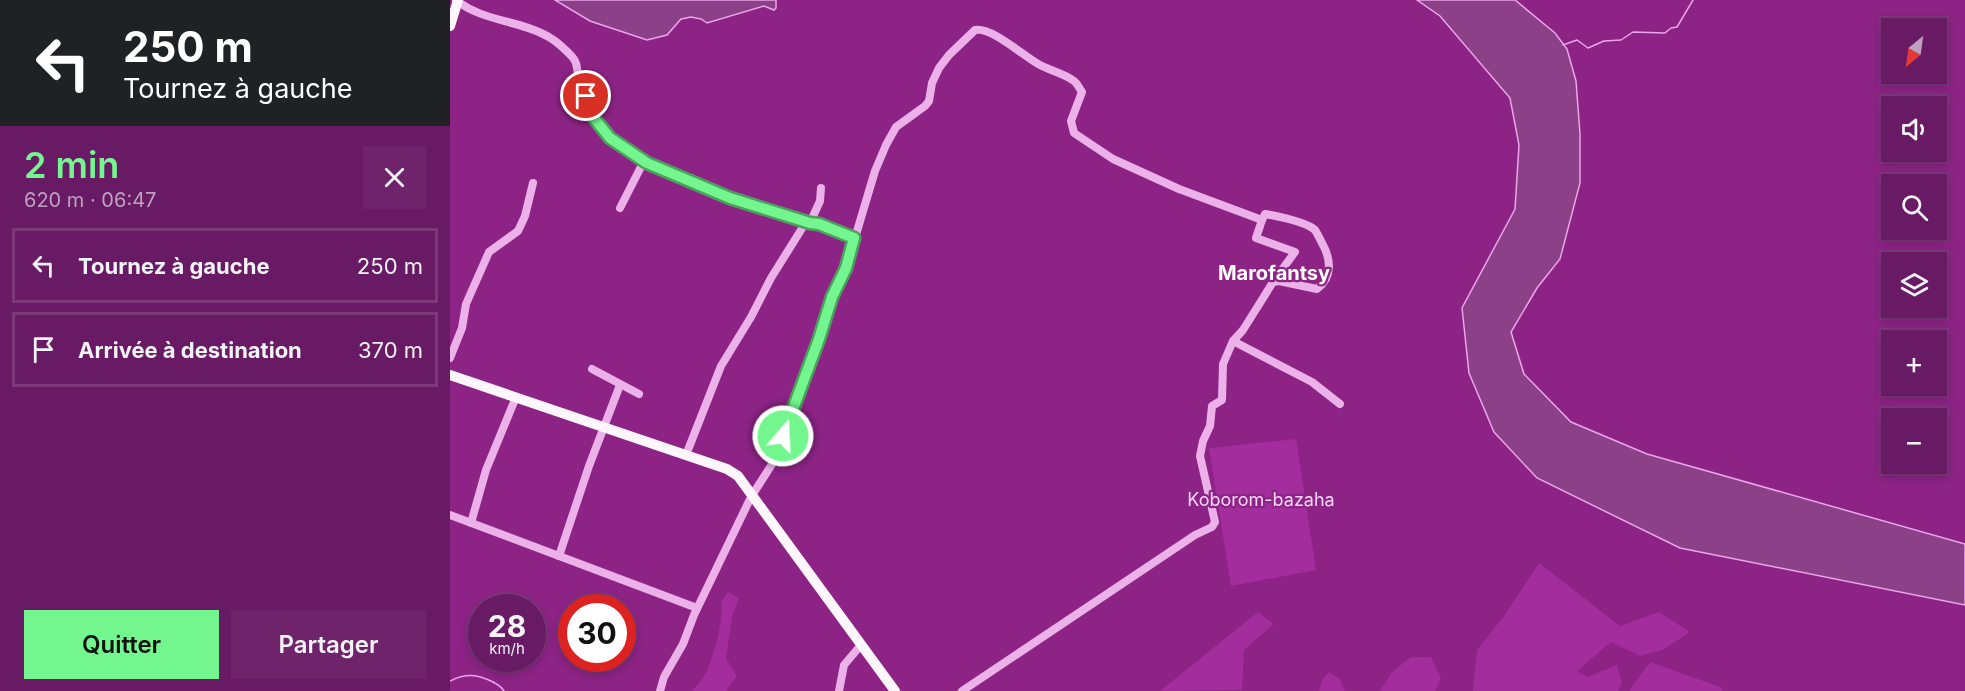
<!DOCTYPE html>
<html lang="fr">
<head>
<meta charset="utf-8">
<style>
	:root { --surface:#691a64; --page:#6e236a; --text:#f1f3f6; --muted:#bda1bf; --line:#7c3878; --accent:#74f68f }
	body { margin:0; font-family:Inter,sans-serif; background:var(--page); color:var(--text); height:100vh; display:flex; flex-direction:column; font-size:22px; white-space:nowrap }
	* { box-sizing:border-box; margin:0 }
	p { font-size:20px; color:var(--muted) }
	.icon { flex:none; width:33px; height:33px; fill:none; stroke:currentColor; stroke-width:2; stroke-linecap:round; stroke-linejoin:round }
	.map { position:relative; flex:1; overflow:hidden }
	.drawer { display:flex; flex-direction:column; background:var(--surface); width:450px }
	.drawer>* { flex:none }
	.banner { background:#202124; color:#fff; overflow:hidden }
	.needle { width:39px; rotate:209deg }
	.fabs { position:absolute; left:1431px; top:18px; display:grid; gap:12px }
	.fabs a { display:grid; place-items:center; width:66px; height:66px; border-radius:0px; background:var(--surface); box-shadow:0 3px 9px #0003,0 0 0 2px var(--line); font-size:30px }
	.speed { position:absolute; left:18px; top:594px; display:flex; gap:12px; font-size:30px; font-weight:700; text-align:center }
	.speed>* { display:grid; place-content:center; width:78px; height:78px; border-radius:50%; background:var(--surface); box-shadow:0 3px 9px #0003,0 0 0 2px var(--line); line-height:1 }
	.speed small { font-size:15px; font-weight:400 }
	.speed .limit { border:9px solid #d22; background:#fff; color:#111 }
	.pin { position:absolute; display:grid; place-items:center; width:51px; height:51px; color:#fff; margin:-26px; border:3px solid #fff; border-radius:50%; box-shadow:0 2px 6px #0007 }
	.me { position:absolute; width:66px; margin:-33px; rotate:19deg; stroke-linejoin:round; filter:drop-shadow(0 0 4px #0008) }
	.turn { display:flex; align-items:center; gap:21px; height:126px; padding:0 24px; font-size:27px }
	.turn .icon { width:78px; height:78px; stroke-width:2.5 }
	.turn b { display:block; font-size:42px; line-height:51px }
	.round { display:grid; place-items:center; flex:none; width:63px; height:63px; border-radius:0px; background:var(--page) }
	.headline { display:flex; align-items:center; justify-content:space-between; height:102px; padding:0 24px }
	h1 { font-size:36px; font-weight:600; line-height:45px; color:var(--accent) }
	.button { display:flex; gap:12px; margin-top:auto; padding:12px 24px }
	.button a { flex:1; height:69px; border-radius:0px; background:var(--accent); color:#111; font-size:24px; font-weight:600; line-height:69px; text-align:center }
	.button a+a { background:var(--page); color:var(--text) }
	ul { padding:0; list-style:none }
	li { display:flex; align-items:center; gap:18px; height:75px; margin:0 12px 9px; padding:0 12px; border:3px solid var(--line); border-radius:0px }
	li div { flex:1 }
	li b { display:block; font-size:22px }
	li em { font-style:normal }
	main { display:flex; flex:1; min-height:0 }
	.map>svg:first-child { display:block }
</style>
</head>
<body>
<main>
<section class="drawer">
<div class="banner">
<div class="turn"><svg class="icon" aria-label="left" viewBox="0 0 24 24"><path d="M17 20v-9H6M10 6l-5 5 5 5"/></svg><div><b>250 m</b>Tournez à gauche</div></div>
</div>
<div class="headline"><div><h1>2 min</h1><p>620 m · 06:47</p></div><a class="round"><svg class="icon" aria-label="close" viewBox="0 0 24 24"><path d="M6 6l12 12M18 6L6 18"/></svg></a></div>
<ul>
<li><svg class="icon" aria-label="left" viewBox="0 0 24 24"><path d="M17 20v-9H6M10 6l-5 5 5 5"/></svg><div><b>Tournez à gauche</b></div><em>250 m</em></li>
<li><svg class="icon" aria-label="arrive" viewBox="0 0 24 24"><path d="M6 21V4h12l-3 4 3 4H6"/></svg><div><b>Arrivée à destination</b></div><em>370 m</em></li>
</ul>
<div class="button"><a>Quitter</a><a>Partager</a></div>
</section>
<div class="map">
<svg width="1515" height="691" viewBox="0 0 1515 691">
	<rect width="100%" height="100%" fill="#8c2385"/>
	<g fill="#a42d9e">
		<polygon points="846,439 866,570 781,586 759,448"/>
		<polygon points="1089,563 1170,626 1209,612 1240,632 1213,650 1190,656 1161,642 1127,671 1138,677 1167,665 1172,683 1168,691 1023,691 1027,650 1054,616"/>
		<path d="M278,592L289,598L282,617L276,658L287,676L276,691H242C246,686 251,682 254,676C263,662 274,619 271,603Z"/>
		<polygon points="808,612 824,624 794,650 792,690 710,691"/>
		<polygon points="961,657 981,657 991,679 985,691 930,691 942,672"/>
		<polygon points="1200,662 1273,688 1271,691 1179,691"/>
		<polygon points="879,672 890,679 895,691 869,691 872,680"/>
	</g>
	<g fill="#8c4087" stroke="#eca5e9" stroke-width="1.5">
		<polygon points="105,0 326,0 326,8 324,10 314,6 257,23 251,19 241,17 231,19 217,35 197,40 140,21"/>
		<polygon points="967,0 1065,0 1105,33 1117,49 1126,81 1130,134 1130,183 1110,259 1087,288 1061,332 1074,374 1121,422 1197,454 1515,544 1515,605 1230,548 1087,478 1044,432 1019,373 1012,308 1065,209 1069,145 1060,98 990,16"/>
	</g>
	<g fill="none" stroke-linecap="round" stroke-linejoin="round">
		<g stroke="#eca5e9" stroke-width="1.5">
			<polyline points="1113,45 1127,40 1138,48 1154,41 1171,40 1183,32 1215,33 1221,28 1227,27 1243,0"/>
			<path d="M0,681C16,673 27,674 43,682C48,685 51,686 54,691"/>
		</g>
		<g stroke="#ebb1e8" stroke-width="8">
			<path d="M6,0C32,22 73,20 102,39C107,42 123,56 125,61C127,64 127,70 128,74C132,88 137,109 146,121C185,175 297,202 360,223L369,224L404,238"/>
			<polyline points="170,208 194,161"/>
			<polyline points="360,223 370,201 371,188"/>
			<polyline points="783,341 862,382 890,404"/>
			<polyline points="0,358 12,328 16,304 39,252 68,231 75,216 83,183"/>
			<polyline points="142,369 189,394"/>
			<polyline points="236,455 271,366 301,317 321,278 356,222"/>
			<polyline points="0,515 247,608"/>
			<polyline points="21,523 36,470 66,397"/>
			<polyline points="109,556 139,466 170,385"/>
			<path d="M210,691L214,677L233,644L244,615L301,497L326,458L340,413L369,339L382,297L396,268L425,171L436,145L446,127L475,106L479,101L482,83L489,68L499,55L525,30C543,27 574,57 590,65C601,71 613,73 624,81C628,84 629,88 632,92L621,121L624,133L663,159L729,189L812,220L806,238L845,252L823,282"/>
			<polyline points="389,691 394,665 411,645"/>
			<path d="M512,691L745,535L762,527L765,522L750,456L753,441L760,426L762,406L772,400L773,364L783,341L793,330L823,282L829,281L867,289C883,277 881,259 872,243C870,239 867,233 865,230C856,222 826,216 815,214L812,220"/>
		</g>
		<g stroke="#fef6fd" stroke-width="10">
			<polyline points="0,26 8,0"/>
			<polyline points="0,375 277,469 288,476 445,691"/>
		</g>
	</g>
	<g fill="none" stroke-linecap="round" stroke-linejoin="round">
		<defs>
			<polyline id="route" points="136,96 144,118 160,138 197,163 280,198 360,223 369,224 404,238 396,268 382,297 369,339 333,436"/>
		</defs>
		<use href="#route" stroke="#4ba05d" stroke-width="15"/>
		<use href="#route" stroke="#74f68f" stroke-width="10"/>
	</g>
	<g text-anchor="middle" stroke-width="4.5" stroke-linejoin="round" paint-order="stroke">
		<g font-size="18" fill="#f8d6f7" stroke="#8c2385">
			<text x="811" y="506">Koborom-bazaha</text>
		</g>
		<g font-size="20" font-weight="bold" fill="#fff" stroke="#8c2385">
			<text x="824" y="280">Marofantsy</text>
		</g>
	</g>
</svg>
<div class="fabs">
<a><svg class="needle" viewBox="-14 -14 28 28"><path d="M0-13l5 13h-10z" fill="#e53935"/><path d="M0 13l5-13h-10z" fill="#bda1bf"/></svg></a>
<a><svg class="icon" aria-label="sound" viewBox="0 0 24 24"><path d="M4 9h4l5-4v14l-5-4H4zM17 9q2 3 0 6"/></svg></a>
<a><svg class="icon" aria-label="search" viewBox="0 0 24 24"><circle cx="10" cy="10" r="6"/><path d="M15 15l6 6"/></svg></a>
<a><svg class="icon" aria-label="layers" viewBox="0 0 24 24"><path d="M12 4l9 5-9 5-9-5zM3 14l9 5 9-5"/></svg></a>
<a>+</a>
<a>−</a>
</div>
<div class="speed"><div>28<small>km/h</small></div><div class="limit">30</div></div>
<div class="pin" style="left:136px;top:96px;background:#d93025"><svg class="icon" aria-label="arrive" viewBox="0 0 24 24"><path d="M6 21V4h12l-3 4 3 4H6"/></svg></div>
<svg class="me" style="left:333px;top:436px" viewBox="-20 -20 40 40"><circle r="17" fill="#74f68f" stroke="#fff" stroke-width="3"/><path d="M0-11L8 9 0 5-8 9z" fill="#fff"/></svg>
</div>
</main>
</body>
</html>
